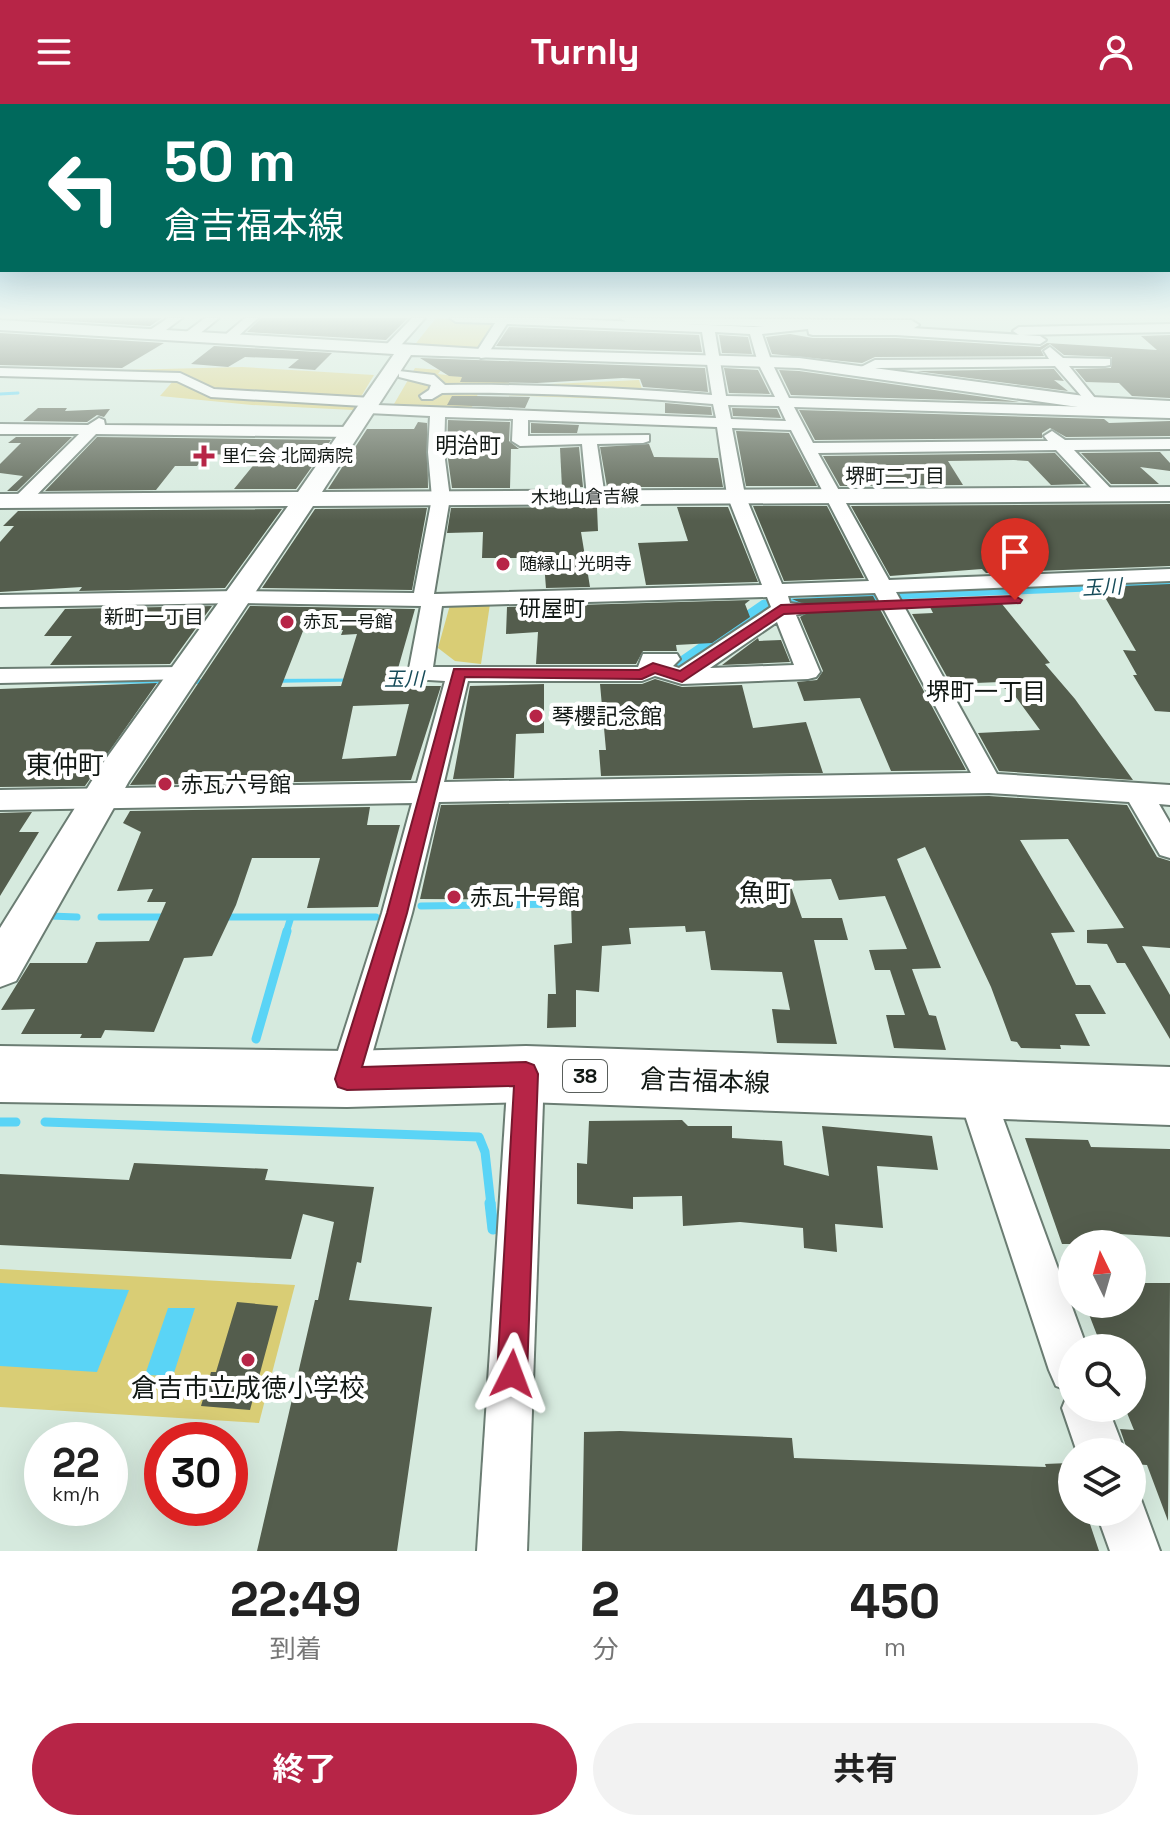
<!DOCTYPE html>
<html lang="ja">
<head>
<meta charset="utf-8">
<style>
	:root { --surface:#fff; --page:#f2f2f2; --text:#222; --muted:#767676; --accent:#b72547 }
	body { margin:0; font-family:"Space Grotesk","Noto Sans JP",sans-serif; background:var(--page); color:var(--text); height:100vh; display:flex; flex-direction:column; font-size:30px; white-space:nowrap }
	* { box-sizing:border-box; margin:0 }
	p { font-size:26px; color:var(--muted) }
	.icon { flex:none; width:44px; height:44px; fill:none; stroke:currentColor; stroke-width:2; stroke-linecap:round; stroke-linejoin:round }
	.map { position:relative; height:1447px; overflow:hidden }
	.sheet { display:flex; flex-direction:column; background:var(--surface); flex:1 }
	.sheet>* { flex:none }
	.top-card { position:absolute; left:0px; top:0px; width:1170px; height:168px; box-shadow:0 8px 32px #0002; background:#00695c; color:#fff; overflow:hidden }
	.needle { width:52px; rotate:355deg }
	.controls { position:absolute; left:1058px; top:1126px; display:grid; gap:16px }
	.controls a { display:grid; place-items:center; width:88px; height:88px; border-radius:50%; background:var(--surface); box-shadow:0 8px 32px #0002; font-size:40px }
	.speed { position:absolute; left:24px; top:1318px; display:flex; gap:16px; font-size:40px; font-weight:700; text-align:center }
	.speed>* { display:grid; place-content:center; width:104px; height:104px; border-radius:50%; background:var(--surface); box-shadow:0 8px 32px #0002; line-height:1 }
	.speed small { font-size:20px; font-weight:400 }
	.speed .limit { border:12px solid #d22; background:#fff; color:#111 }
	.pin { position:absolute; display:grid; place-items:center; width:68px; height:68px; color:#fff; margin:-82px -34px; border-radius:50% 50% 50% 0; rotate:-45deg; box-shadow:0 0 8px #0007 }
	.pin .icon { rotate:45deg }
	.me { position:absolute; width:88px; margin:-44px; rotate:3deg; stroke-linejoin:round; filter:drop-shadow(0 0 6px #0008) }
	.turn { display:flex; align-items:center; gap:28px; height:168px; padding:0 32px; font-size:36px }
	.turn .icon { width:104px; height:104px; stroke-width:2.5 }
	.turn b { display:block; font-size:56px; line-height:68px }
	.eta { display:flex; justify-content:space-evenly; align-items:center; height:136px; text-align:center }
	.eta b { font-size:48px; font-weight:700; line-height:56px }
	.cta { display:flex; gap:16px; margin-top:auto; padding:16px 32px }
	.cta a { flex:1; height:92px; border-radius:48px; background:var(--accent); color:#fff; font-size:32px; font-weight:700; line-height:92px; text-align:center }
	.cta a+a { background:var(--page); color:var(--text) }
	header { display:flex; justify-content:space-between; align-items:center; height:104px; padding:0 32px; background:var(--accent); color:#fff; font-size:36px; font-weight:700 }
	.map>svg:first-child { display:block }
</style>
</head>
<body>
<header><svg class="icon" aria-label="menu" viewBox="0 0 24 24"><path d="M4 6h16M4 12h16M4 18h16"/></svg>Turnly<svg class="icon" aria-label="person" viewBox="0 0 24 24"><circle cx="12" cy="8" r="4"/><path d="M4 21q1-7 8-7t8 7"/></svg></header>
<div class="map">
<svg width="1170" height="1447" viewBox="0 0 1170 1447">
	<rect width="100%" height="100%" fill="#d6eade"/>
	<g fill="#d9cd75">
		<polygon points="436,214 495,218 497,219 481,245 413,243"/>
		<polygon points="242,263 374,271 353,306 252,301 160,292 174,276 115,273 123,266"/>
		<polygon points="415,264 441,266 438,270 529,281 639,276 643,288 714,299 478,290 470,307 401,304 394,300"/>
		<polygon points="490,500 481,560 455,557 438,544 450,501"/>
		<polygon points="0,1165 295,1181 259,1319 0,1303"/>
	</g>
	<g fill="#5ad4f6">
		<polygon points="1170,474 1170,484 787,500 764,507 679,564 439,576 208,580 0,579 0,576 469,574 668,561 762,496"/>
		<polygon points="0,1179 129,1186 97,1268 0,1262"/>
		<polygon points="168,1204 195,1204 173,1272 145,1271"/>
	</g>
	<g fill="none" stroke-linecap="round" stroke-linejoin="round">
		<polyline stroke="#5ad4f6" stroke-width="3" points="0,290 18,289"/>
		<g stroke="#5ad4f6" stroke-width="7">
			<polyline points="421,802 560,800"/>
			<polyline points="50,812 77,813"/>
			<polyline points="101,813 167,813"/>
			<polyline points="223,813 376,813"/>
			<polyline points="286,829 290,816"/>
		</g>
		<g stroke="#5ad4f6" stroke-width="9">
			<polyline points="256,935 287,827"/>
			<polyline points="0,1018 16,1018"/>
			<polyline points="45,1018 479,1033 485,1048 491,1101"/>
		</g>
		<polyline stroke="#5ad4f6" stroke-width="11" points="490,1099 493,1125"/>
	</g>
	<g fill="#545d4d" fill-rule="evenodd">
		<polygon points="19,214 162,214 150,222"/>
		<polygon points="261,214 408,214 386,236 247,228"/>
		<polygon points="509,223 699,231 702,248 496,242"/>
		<polygon points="0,229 164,239 122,264 0,261"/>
		<polygon points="790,230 813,234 896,234 1040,243 1047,239 1157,246 1141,232 1170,231 1170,294 1132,292 1119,279 1086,278 1075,265 1111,264 1112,253 1064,251 1050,240 1041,246 1044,252 875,253 862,259 772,250 766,233"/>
		<polygon points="719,231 748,233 752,250 722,249"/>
		<polygon points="214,242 332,249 315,266 288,264 299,255 245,253 228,263 191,260"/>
		<polygon points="420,254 705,264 708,288 643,283 640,275 623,274 537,279 460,278 462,273 449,272"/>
		<polygon points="724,264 758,266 770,290 729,289"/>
		<polygon points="1054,265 1064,277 1054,276 1068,287 916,267"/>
		<polygon points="779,266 799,267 1019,298 791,291"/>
		<polygon points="452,292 476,292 530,293 525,304 447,301"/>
		<polygon points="665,299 711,303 712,311 665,309"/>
		<polygon points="38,304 67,304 65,307 110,305 104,313 97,311 87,318 23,317"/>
		<polygon points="732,304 777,305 781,314 733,312"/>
		<polygon points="799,306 1104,315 1109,319 1170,317 1170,332 1066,333 1050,324 1042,329 1042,334 815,336"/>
		<polygon points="448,316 510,318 509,337 519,345 511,345 510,384 452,384 447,348"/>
		<polygon points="418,318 427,319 428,384 328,385 367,325 414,325"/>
		<polygon points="531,319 579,321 577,329 531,329"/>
		<polygon points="736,327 789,329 817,382 746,382"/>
		<polygon points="16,333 72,333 17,387 7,387 23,372 0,369 0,360 21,339 8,339"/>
		<polygon points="97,333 331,336 296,385 234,385 261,352 206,350 197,362 175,362 156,386 45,387"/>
		<polygon points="649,340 654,353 718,354 723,383 607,383 600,343"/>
		<polygon points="579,343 583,383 562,384 560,344"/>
		<polygon points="1160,348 1170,359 1170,367 1140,363 1159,380 1111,380 1081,349"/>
		<polygon points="1055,349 1084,380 1051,381 1028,357 1014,356 948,357 963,381 840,382 823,352"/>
		<polygon points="1170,400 1170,462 986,469 982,465 890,472 851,402"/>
		<polygon points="753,402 827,402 864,474 784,477"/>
		<polygon points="597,403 598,427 581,428 590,483 546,484 544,459 527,460 527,454 482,454 483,428 447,429 451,404"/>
		<polygon points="677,403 728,403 758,478 646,481 638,439 688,437"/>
		<polygon points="427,404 412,486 262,484 315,405"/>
		<polygon points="282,405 225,484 79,487 82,483 0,488 0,438 14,422 3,422 18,407"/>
		<polygon points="1170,480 1170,608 1155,607 1133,571 1137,571 1123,546 1136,547 1099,483"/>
		<polygon points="873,492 966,666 891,667 860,594 804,597 797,578 817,576 823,567 800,513 810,507 810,503 792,495"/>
		<polygon points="750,496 745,500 750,513 712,539 676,541 677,547 643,547 636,560 536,560 538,528 506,530 507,503"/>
		<polygon points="1002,500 1050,559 1045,560 1075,595 1133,676 999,667 978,629 1040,626 1010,585 1005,585 1000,578 951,580 912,510 933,509 930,503"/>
		<polygon points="212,502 170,560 50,561 72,532 44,532 65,505"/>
		<path d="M250,502L415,505L393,582H441L411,676L130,681ZM343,526L341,531L357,530L341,582L281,583L303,527ZM409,600L396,652L342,655L353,602Z"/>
		<polygon points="758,534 759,537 781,536 790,558 722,561"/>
		<polygon points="655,575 682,583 742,581 753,624 806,618 823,669 601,672 599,646 606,646 600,580 642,580"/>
		<polygon points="157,579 85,682 0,683 0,585"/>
		<polygon points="544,580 544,629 516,630 514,674 453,675 470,582"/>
		<polygon points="989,692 1127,701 1157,753 1170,757 1170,844 1142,842 1170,891 1170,935 1125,859 1117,859 1107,840 1087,839 1087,826 1124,824 1068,735 1020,736 1075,828 1051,829 1076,881 1090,881 1106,910 1075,910 1090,942 1060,941 1061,945 1021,944 1017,938 1011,937 991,883 925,743 897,755 941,864 912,865 929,911 936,912 946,946 894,944 886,911 905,911 890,866 875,866 869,846 907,845 885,792 839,796 831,775 789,777 802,814 842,814 848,836 814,836 837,940 777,939 772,905 790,906 782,868 711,866 705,827 686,828 685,822 629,824 631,840 602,842 599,888 576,886 576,923 547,924 548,890 556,890 554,841 572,839 571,796 420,795 441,701"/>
		<polygon points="370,703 367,721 400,721 378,803 307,804 320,754 252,754 236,801 212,852 184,854 154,928 105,926 101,934 80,934 82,930 21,930 35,905 1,906 30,859 87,859 96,838 149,837 166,798 147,798 153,785 117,787 141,728 123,719 130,707"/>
		<polygon points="32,708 19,728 39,728 0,792 0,709"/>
		<polygon points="682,1016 688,1022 732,1022 732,1034 782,1037 784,1061 829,1072 822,1022 932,1032 938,1066 877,1062 883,1124 835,1120 837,1148 804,1144 803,1124 740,1118 683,1122 682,1092 633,1093 633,1105 577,1100 577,1059 587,1060 589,1017"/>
		<polygon points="1025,1034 1088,1036 1091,1043 1170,1045 1170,1133 1119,1130 1123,1140 1062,1140"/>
		<polygon points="134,1059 268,1065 265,1076 374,1083 361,1159 357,1158 349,1196 432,1203 397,1447 257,1447 315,1196 318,1196 334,1118 303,1110 291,1155 0,1141 0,1070 129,1076"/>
		<polygon points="1132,1179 1170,1179 1168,1417 1147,1361 1132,1360 1132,1348 1128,1348 1120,1325 1134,1326 1125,1304 1132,1304 1132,1244 1102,1244 1085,1200 1132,1200"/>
		<polygon points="237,1198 278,1202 250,1306 201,1302 211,1268 216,1268"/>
		<polygon points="620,1327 792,1334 794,1354 1046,1363 1045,1360 1069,1359 1072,1408 1086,1408 1099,1447 582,1447 584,1328"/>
	</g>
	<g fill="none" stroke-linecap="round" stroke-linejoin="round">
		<defs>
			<g id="street">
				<polygon points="168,214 182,214 158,232 150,232 150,226"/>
				<polygon points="205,214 219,214 193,235 185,235 185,229"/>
				<polygon points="245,214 258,214 233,237 225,237 225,231"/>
				<polygon points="412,214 425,214 395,248 385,248 385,242"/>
				<path d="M450,214H547L754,223L830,216L836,220L831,223H896L1040,232L1046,236L1040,240L896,231H813L809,230L808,225L762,230L772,259L789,294L1091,303L1055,262L877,264L862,270L855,266L875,256L1049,255L1044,247L1050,243L1063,254L1110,255V261L1105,262H1069L1099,299L1093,303L1170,306V314L794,303L813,339L1048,337L1044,332L1052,327L1065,336L1170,335V345L1074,346L1116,390L1107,395L1101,394L1056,346L818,349L889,476L1170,465V477L896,488L997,670L1170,681V701L1159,700L1170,719V754L1160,751L1129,698L989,689L439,698L412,809L365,975L360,988L347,993L334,988L329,975L382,809L412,699L0,706V686L417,679L445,577L412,575L408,570L421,502L238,499L0,503V491L238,487L414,489L432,394L428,348L430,312L368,309L363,308V302L211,293L177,277L0,272V264L180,269L214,285L372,294L377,295V301L716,314L713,300C623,292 533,288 442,289L432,295H422L420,292L429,286L431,281L399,273V267L434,271L445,281C534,280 623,284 712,291L702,228L507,220L486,253L481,254L475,250L495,219L456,218ZM715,228L750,230L758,259L775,293L726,292ZM728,301L779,302L786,317L731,315ZM445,313L513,315L512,337L520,342L582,340L587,393L596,398L605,393L597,340L643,339L649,337V331L528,332V316L717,323L727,391L762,481L434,490L450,394L444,348ZM732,324L791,326L869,477L782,480L745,391ZM875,489L971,669L444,678L468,577H642L655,572L682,580L808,575L816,573L820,568L796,511L804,509L808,505L804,501L790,499L788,492ZM767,493L771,503L679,564L673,562L680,555L677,550H643L638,563H433L442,502ZM777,518L794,561L710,564Z"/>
				<polygon points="1170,220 1170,228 1019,231 1013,227 1019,223"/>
				<polygon points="99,314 104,316 105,321 352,323 360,328 352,333 96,330 27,401 15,401 12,397 15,393 79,330 0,330 0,320 88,321"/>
				<polygon points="182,563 190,565 194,570 190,575 0,579 0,565"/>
				<polygon points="526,952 539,957 544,970 527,1447 477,1447 508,970 513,957"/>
				<polygon points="975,969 988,974 993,987 1087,1244 1072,1244 1072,1304 1108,1304 1125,1348 1077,1348 1062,1304 1069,1287 1056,1282 1049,1266 957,987 962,974"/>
				<polygon points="1132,1388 1139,1390 1160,1447 1110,1447 1096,1408 1132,1408"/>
			</g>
			<g id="secondary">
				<polygon points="620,214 911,216 919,221 911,226 628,219"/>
				<polygon points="0,216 481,245 799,254 1092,293 1170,297 1170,309 1092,305 799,264 411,251 322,388 1170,383 1170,397 313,402 129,677 16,877 0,883 0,824 103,659 288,402 0,404 0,390 298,388 394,250 0,226"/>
			</g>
			<polygon id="primary" points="0,942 347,947 526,942 1170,963 1170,1021 526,998 347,1003 0,998"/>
		</defs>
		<use href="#street" stroke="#6b7d73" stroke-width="4"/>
		<use href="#secondary" stroke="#6b7d73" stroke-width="4"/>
		<use href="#primary" stroke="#6b7d73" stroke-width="4"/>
		<use href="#street" fill="#fff" fill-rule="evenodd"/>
		<use href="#secondary" fill="#fff" fill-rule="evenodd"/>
		<use href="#primary" fill="#fff" fill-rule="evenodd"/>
	</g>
	<linearGradient id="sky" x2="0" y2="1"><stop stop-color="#6fc1ee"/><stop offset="0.51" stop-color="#edf6f0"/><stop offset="1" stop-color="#edf6f0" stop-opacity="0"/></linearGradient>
	<rect width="1170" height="417" fill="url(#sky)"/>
	<polygon fill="#b72547" stroke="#77182e" stroke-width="2" points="1015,492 1022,496 1020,499 784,510 682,578 655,569 642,575 465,573 407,809 362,963 526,958 534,961 538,970 527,1270 522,1280 512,1284 502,1280 497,1270 514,982 347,986 338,983 335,975 387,809 454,565 639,566 653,559 680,567 781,501"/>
	<g fill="#b72547" stroke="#fff" stroke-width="3">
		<path d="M200 340h8v8h8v8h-8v8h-8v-8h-8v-8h8z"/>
		<circle cx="503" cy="460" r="8"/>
		<circle cx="287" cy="518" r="8"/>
		<circle cx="536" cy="612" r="8"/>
		<circle cx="165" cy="680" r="8"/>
		<circle cx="454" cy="793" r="8"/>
		<circle cx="248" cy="1256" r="8"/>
	</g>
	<g text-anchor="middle" stroke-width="8" stroke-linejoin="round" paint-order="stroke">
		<g font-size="18" fill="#121915" stroke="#fff" text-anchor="start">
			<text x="222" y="358">里仁会 北岡病院</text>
			<text x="519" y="466">随縁山 光明寺</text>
			<text x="303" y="524">赤瓦一号館</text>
		</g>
		<g font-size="18" fill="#121915" stroke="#fff">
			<text transform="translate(585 393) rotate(-1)" y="6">木地山倉吉線</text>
		</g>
		<g font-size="20" fill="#121915" stroke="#fff">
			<text x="895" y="379">堺町二丁目</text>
			<text x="154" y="520">新町一丁目</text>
		</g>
		<g font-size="20" font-style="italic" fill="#174c5a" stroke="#fff">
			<text transform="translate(1102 483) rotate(-3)" y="7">玉川</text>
			<text x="404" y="582">玉川</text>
		</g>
		<rect fill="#fff" stroke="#595e5b" stroke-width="2" x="563" y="956" width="44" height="32" rx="6"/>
		<g font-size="20" font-weight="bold" fill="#121915">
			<text x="585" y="979">38</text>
		</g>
		<g font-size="22" fill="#121915" stroke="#fff">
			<text x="468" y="349">明治町</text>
			<text x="552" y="512">研屋町</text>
		</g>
		<g font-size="22" fill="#121915" stroke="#fff" text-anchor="start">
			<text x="552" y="620">琴櫻記念館</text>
			<text x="181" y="688">赤瓦六号館</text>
			<text x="470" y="801">赤瓦十号館</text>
		</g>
		<g font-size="24" fill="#121915" stroke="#fff">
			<text x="986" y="596">堺町一丁目</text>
		</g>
		<g font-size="26" fill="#121915" stroke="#fff">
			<text x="65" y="670">東仲町</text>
			<text x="765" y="798">魚町</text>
		</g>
		<g font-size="26" fill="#121915" stroke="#fff">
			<text transform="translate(705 977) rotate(2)" y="9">倉吉福本線</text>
		</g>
		<g font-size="26" fill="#121915" stroke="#fff">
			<text x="248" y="1293">倉吉市立成徳小学校</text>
		</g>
	</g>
</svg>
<div class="controls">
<a><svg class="needle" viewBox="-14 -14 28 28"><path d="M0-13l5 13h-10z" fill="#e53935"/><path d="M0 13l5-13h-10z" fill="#767676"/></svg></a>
<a><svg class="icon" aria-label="search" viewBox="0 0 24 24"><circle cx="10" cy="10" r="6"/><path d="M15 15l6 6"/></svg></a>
<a><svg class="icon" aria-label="layers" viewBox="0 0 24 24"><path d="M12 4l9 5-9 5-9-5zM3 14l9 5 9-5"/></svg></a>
</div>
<div class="speed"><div>22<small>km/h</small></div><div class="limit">30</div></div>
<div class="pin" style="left:1015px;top:496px;background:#d93025"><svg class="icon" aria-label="arrive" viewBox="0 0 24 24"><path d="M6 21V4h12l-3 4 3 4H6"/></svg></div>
<svg class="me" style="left:512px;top:1270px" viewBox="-20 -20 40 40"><path d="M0-17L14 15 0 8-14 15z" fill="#b72547" stroke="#fff" stroke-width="4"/></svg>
<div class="top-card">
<div class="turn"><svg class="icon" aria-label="left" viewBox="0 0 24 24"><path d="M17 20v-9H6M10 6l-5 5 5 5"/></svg><div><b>50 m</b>倉吉福本線</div></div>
</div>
</div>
<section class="sheet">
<div class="eta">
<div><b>22:49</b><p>到着</p></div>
<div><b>2</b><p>分</p></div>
<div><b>450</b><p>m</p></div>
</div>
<div class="cta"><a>終了</a><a>共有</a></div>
</section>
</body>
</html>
